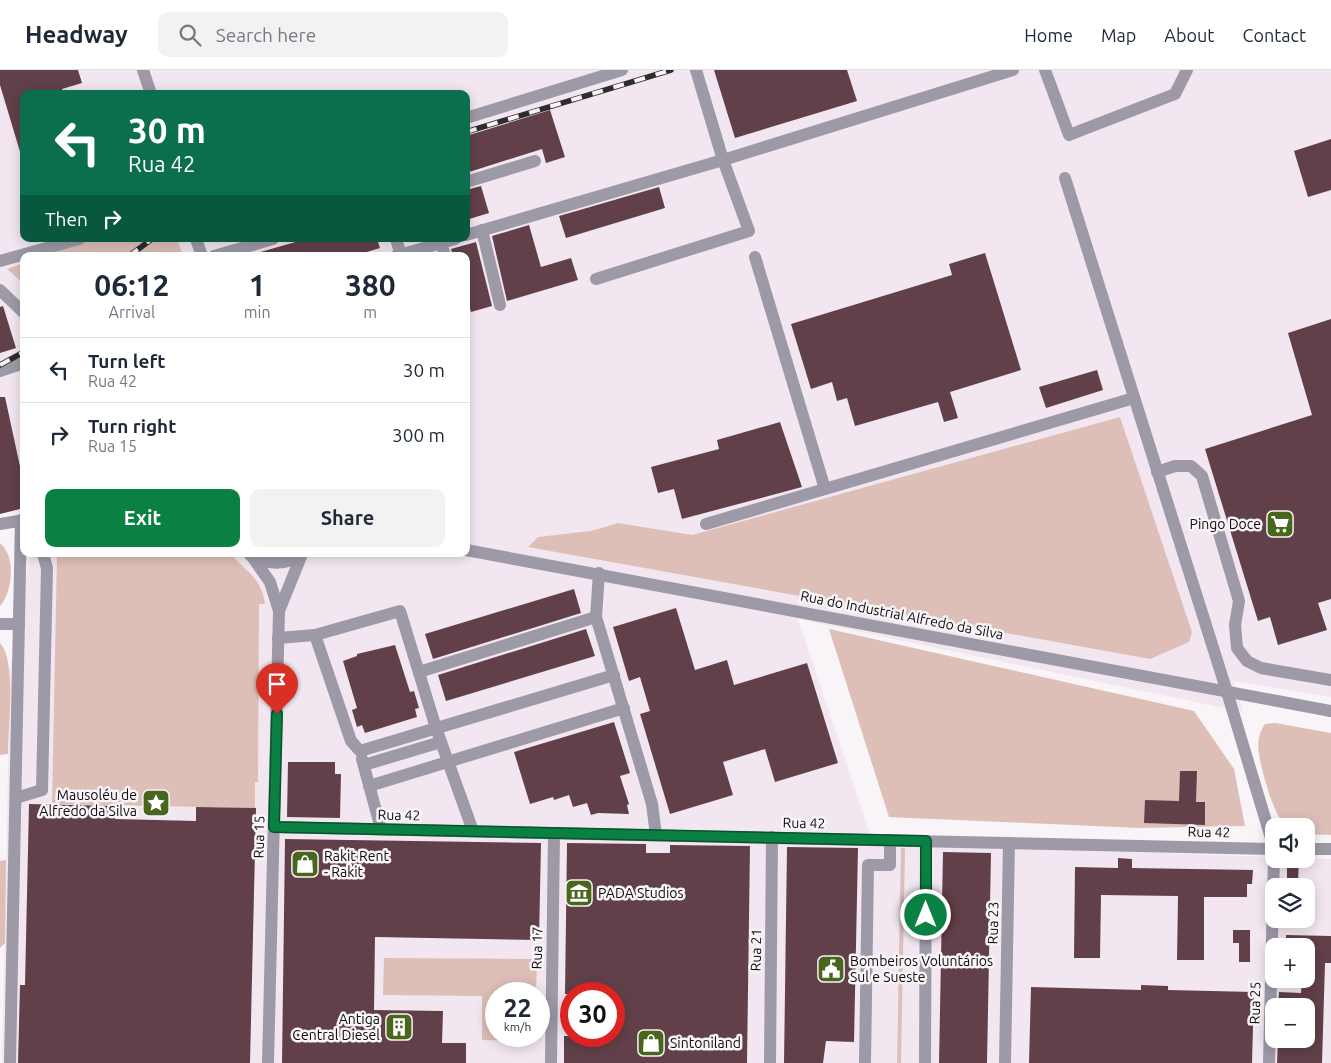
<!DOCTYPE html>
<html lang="en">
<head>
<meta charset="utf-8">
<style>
	:root { --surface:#fff; --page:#f2f2f3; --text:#1f2937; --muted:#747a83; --line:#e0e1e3; --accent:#0b8043 }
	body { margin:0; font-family:Ubuntu,sans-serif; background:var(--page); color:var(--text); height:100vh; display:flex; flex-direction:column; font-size:19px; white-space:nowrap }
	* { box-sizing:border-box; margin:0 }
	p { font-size:16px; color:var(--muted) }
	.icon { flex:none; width:28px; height:28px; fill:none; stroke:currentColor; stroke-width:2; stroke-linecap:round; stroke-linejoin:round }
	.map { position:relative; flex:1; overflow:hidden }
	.sheet { position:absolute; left:20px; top:182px; width:450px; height:305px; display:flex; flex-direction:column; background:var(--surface); border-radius:10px; box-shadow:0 2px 12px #0003 }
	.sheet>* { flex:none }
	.guide { position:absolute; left:20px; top:20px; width:450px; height:152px; border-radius:10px; box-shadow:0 2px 12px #0003; background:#0b6e4f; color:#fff; overflow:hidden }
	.tools { position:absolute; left:1265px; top:748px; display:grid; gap:10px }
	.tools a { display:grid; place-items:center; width:50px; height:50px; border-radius:10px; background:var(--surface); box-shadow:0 2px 12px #0003; font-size:25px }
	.speed { position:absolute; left:485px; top:912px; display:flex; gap:10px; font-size:25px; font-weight:700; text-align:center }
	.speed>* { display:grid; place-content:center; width:65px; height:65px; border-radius:50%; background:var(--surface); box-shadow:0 2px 12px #0003; line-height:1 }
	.speed small { font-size:12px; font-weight:400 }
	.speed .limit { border:8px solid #d22; background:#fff; color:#111 }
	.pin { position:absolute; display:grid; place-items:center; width:42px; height:42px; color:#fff; margin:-51px -21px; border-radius:50% 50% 50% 0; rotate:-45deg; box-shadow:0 0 5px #0007 }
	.pin .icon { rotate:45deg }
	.me { position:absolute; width:55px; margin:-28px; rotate:0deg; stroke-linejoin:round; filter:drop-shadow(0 0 4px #0008) }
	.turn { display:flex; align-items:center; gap:18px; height:105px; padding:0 25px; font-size:22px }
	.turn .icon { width:65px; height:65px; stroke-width:2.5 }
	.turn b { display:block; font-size:35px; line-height:42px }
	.then { display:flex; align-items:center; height:48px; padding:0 25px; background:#0003; gap:10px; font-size:19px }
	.eta { display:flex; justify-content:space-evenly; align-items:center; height:85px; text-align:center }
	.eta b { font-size:30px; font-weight:700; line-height:35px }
	.primary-button { display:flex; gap:10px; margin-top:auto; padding:10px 25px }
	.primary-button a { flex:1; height:58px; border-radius:10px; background:var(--accent); color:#fff; font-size:20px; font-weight:700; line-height:58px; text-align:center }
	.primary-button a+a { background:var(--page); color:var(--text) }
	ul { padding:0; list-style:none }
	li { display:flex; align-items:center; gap:15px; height:65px; padding:0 25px; border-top:1px solid var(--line) }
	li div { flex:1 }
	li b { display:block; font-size:19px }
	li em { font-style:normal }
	header { display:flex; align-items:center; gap:30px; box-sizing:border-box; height:70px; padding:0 25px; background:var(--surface); border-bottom:1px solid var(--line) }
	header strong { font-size:24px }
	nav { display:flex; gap:28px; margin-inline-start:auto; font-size:18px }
	.search { width:350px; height:45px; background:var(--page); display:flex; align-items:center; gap:12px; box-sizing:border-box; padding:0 18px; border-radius:10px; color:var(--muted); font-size:19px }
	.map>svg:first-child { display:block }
</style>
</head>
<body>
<header>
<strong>Headway</strong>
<div class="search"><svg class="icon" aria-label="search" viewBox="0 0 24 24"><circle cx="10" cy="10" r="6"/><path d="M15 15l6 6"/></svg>Search here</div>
<nav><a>Home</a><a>Map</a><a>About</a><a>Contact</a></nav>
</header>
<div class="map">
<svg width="1331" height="993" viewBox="0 0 1331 993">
	<rect width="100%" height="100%" fill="#f9f4f8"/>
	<path fill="#f2e7f0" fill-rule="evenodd" d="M0,0H1331V627L1234,611L1243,642L798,549L873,773L1274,787V789H1331V993H2L10,598L30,484H466V186H24V438L0,444ZM24,24H466V169H24ZM1274,816H1306V849H1274ZM1274,876H1306V909H1274ZM496,924H539V966H496ZM571,924H614V966H571ZM1274,936H1306V969H1274Z"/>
	<g fill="#ddbfb8">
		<polygon points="94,169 177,169 183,186 43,186"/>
		<polygon points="24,193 24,214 7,199"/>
		<polygon points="1120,347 1192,562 1189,572 1150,589 528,477 538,467 591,461 618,453 692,465"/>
		<path d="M0,473C16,486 13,522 0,536Z"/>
		<path d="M57,484H231C247,503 261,507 265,534H259L258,712H255V738L52,734Z"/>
		<polygon points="829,559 1194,641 1234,699 1245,756 1140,758 889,747"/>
		<path d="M0,573C17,592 8,656 8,684L0,685Z"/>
		<path d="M1275,653L1331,663V765L1306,764V756C1299,756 1290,758 1284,753C1273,744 1261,698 1259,684C1257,674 1259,662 1265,654Z"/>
		<polygon points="901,778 905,778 901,993 897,993"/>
		<polygon points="6,790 5,873 0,878 0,791"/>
		<polygon points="384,888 537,889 536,924 496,924 496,966 536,966 536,971 482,970 482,926 383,925"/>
	</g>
	<g fill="#614049">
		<polygon points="0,0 78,0 82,13 62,19 64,24 24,24 24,84 21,85 0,15"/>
		<polygon points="714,0 847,0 857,31 735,68"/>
		<polygon points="550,40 565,87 546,93 542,79 466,103 466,66"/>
		<polygon points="1331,69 1331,120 1308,127 1294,81"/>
		<polygon points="481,116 489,143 466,150 466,120"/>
		<polygon points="659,117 665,138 566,168 559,146"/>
		<polygon points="529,155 541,197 571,188 578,210 507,231 492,166"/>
		<polygon points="306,169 377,169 380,178 353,186 258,186 257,183"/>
		<polygon points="476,172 492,236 471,242 466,227 466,186 453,186 451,179"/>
		<polygon points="985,183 1021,300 950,322 958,348 944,352 938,332 855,356 847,328 837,331 832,312 811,319 791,254 952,205 949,194"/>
		<polygon points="3,236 16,278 0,283 0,237"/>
		<polygon points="1331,249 1331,529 1318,533 1327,560 1278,575 1270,547 1258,551 1205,379 1312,345 1288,263"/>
		<polygon points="1097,300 1103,320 1046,338 1039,317"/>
		<polygon points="0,327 5,327 24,415 24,438 0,444"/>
		<polygon points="780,352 802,417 682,449 674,419 658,423 651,397 719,379 717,370"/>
		<polygon points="574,519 581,543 433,589 425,564"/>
		<polygon points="676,538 695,600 727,590 734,615 807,593 838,693 775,712 765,679 723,692 733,725 670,744 640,644 650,641 640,607 629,611 613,557"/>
		<polygon points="586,559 595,586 446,631 438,605"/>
		<polygon points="395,575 410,622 414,621 419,638 415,639 417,647 365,663 362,655 357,657 352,640 357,638 343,591 357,586 357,584"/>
		<polygon points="614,652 630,703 620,706 629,734 627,735 629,744 598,743 591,745 587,733 573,737 569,725 554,730 553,727 530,734 514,682"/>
		<polygon points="288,692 335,692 335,704 341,704 340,748 287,747"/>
		<polygon points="1180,701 1197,701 1196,732 1205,732 1205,755 1144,753 1145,730 1179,731"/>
		<polygon points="29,734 115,736 115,749 196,751 196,737 256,738 250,993 18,993 20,915 25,915"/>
		<polygon points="285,769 541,773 539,870 375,867 374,940 443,941 442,973 466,973 466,993 282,993"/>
		<polygon points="567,773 646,774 646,783 670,783 670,775 750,776 747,993 564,993 564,966 614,966 614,924 565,924"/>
		<polygon points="787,777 858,778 854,972 826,971 823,993 784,993"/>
		<polygon points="943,782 991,783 987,993 939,993"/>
		<polygon points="1118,788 1132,789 1132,798 1253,800 1252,814 1247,814 1247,827 1204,827 1204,890 1177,890 1178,826 1101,825 1100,888 1074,888 1075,797 1118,798"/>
		<polygon points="1287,789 1299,789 1298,813 1287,813"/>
		<polygon points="1233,860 1250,860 1250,892 1239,892 1239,873 1233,873"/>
		<polygon points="1286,865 1331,866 1331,893 1325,893 1322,993 1277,993 1278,969 1306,969 1306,936 1278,936 1279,922 1301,923 1302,910 1306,910 1306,876 1286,876"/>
		<polygon points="1141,915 1168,916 1168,920 1254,922 1252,993 1029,993 1031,917 1141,920"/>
	</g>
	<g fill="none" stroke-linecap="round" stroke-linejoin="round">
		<g stroke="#9d99a7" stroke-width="12">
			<polyline points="143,0 151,24"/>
			<polyline points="1045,0 1069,65 1175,24 1187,0"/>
			<polyline points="466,48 622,0"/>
			<polyline points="1065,108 1227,622 1274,778"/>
			<polyline points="466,112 535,91"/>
			<polyline points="482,160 500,235"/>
			<polyline points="466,165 723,90 1013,0"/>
			<polyline points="196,169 202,186"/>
			<polyline points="396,169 401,185"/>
			<polyline points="441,173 445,186"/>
			<polyline points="214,186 273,169"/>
			<polyline points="396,186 455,169"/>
			<polyline points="755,187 825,419"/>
			<polyline points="0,191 79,169"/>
			<polyline points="596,209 749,161 723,90 696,0"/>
			<polyline points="0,220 24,243"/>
			<polyline points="0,301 24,293"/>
			<polyline points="1157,402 1175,396 1191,396 1202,406 1239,531 1235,555 1237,578 1247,591 1261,598 1331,610"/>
			<polyline points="0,454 24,450"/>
			<polyline points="706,454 1134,328"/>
			<polyline points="466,480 1331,641"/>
			<path d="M250,485C266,494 286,497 301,484"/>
			<polyline points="251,485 270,512 279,541 268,993"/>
			<polyline points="599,503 596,547 652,734 656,765"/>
			<polyline points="279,541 302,484"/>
			<polyline points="0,554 19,554"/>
			<polyline points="315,565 400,541 436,658 473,761"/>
			<polyline points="278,568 315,565 351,671 360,681 614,605"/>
			<polyline points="419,602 596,547"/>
			<polyline points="362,689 381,759"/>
			<polyline points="364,695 441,672"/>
			<polyline points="369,716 624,638"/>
			<polyline points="16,728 42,720 47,498 43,484"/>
			<polyline points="274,757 1274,779"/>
			<polyline points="1306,779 1331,779"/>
			<polyline points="10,993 21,450"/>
			<polyline points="551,993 554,763"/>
			<polyline points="770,993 772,767"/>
			<polyline points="865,993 868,795 890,795 890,770"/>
			<polyline points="925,993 926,771"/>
			<polyline points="1005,993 1009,773"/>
			<polyline points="1269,993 1274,784"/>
		</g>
		<defs>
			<g id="rail">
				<polyline points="466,62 671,0"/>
				<polyline points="129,186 152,169"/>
				<polyline points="0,295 24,282"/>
			</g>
		</defs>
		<use href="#rail" stroke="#2e2c2d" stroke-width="5.5"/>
		<use href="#rail" stroke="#f9f4f8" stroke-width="4" stroke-dasharray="11" stroke-linecap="butt"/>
	</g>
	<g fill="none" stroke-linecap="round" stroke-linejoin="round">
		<defs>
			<polyline id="route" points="277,644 274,757 926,771 926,845"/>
		</defs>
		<use href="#route" stroke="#07532c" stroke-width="12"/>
		<use href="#route" stroke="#0b8043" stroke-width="9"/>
	</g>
	<defs>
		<symbol id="supermarket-square" viewBox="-11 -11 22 22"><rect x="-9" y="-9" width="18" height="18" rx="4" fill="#48671c" stroke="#f9f4f8"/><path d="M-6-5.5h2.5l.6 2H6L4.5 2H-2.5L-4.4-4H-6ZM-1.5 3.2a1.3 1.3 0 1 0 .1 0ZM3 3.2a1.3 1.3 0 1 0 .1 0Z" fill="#fff"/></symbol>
		<symbol id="sight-square" viewBox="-11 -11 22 22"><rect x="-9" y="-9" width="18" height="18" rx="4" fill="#48671c" stroke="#f9f4f8"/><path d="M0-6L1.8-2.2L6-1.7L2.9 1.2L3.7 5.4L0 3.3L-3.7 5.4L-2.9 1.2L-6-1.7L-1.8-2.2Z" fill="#fff"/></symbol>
		<symbol id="shop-square" viewBox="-11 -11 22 22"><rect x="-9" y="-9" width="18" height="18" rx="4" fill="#48671c" stroke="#f9f4f8"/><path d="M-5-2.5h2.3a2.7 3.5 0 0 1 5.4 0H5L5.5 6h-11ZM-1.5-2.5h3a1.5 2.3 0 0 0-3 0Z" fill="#fff"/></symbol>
		<symbol id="museum-square" viewBox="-11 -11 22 22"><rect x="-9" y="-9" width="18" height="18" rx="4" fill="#48671c" stroke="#f9f4f8"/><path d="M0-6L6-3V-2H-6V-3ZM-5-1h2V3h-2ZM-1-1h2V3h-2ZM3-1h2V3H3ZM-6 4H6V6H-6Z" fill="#fff"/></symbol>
		<symbol id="civic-square" viewBox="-11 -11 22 22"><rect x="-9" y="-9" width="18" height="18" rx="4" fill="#48671c" stroke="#f9f4f8"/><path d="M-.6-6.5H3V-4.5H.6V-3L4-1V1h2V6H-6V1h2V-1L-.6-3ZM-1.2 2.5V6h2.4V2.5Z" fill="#fff"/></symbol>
		<symbol id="building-square" viewBox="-11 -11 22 22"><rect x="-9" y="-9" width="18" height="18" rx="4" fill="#48671c" stroke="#f9f4f8"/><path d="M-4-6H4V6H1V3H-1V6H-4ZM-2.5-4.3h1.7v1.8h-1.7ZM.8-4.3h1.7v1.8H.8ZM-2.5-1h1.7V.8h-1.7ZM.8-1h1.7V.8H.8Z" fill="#fff"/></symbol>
	</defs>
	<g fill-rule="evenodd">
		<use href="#supermarket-square" x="1264" y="438" width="32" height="32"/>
		<use href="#sight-square" x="140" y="717" width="32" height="32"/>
		<use href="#shop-square" x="289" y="778" width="32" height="32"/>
		<use href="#museum-square" x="563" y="807" width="32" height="32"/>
		<use href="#civic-square" x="815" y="883" width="32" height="32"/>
		<use href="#building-square" x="383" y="941" width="32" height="32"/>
		<use href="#shop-square" x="635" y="957" width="32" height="32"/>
	</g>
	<g text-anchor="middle" stroke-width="5" stroke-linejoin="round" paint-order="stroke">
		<g font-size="14" fill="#0c0b0c" stroke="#f9f4f8" text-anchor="start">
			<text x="1261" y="459" text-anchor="end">Pingo Doce</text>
			<text x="137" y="730" text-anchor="end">Mausoléu de<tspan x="137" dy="16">Alfredo da Silva</tspan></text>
			<text x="324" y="791">Rakit Rent<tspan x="324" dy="16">- Rakit</tspan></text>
			<text x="598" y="828">PADA Studios</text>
			<text x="850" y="896">Bombeiros Voluntários<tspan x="850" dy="16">Sul e Sueste</tspan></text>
			<text x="380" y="954" text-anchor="end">Antiga<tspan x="380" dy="16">Central Diesel</tspan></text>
			<text x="670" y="978">Sintoniland</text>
		</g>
		<g font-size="14" fill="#0c0b0c" stroke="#f9f4f8">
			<text transform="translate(902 545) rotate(11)" y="5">Rua do Industrial Alfredo da Silva</text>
			<text transform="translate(399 745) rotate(1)" y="5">Rua 42</text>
			<text transform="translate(804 753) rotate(1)" y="5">Rua 42</text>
			<text transform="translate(1209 762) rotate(1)" y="5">Rua 42</text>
			<text transform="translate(259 767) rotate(-89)" y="5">Rua 15</text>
			<text transform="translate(993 853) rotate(-89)" y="5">Rua 23</text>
			<text transform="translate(537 878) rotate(-89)" y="5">Rua 17</text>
			<text transform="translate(756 880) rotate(-89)" y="5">Rua 21</text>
			<text transform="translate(1255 933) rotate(-89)" y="5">Rua 25</text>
		</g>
	</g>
</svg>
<div class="tools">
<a><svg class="icon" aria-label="sound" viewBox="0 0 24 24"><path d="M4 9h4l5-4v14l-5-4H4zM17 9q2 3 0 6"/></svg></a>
<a><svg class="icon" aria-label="layers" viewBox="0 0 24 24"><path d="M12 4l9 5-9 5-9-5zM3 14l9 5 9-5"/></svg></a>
<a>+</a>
<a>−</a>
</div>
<div class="speed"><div>22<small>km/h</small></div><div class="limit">30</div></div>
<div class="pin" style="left:277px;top:644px;background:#d93025"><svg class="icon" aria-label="arrive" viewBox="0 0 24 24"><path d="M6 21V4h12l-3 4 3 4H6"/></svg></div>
<svg class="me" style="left:926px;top:845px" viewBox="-20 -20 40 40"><circle r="17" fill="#0b8043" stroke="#fff" stroke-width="3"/><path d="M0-11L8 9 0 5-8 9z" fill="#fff"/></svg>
<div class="guide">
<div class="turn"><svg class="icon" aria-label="left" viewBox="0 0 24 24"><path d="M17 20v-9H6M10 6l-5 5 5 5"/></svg><div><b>30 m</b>Rua 42</div></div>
<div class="then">Then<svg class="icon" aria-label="right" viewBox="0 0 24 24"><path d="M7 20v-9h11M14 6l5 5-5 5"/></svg></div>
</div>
<section class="sheet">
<div class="eta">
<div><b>06:12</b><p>Arrival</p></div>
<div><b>1</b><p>min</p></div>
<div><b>380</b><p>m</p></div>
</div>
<ul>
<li><svg class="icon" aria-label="left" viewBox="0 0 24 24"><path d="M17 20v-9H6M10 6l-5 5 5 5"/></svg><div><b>Turn left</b><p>Rua 42</p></div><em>30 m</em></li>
<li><svg class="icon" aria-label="right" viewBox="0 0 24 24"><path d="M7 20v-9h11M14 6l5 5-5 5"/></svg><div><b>Turn right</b><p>Rua 15</p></div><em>300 m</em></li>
</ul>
<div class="primary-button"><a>Exit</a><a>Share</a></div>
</section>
</div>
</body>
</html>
